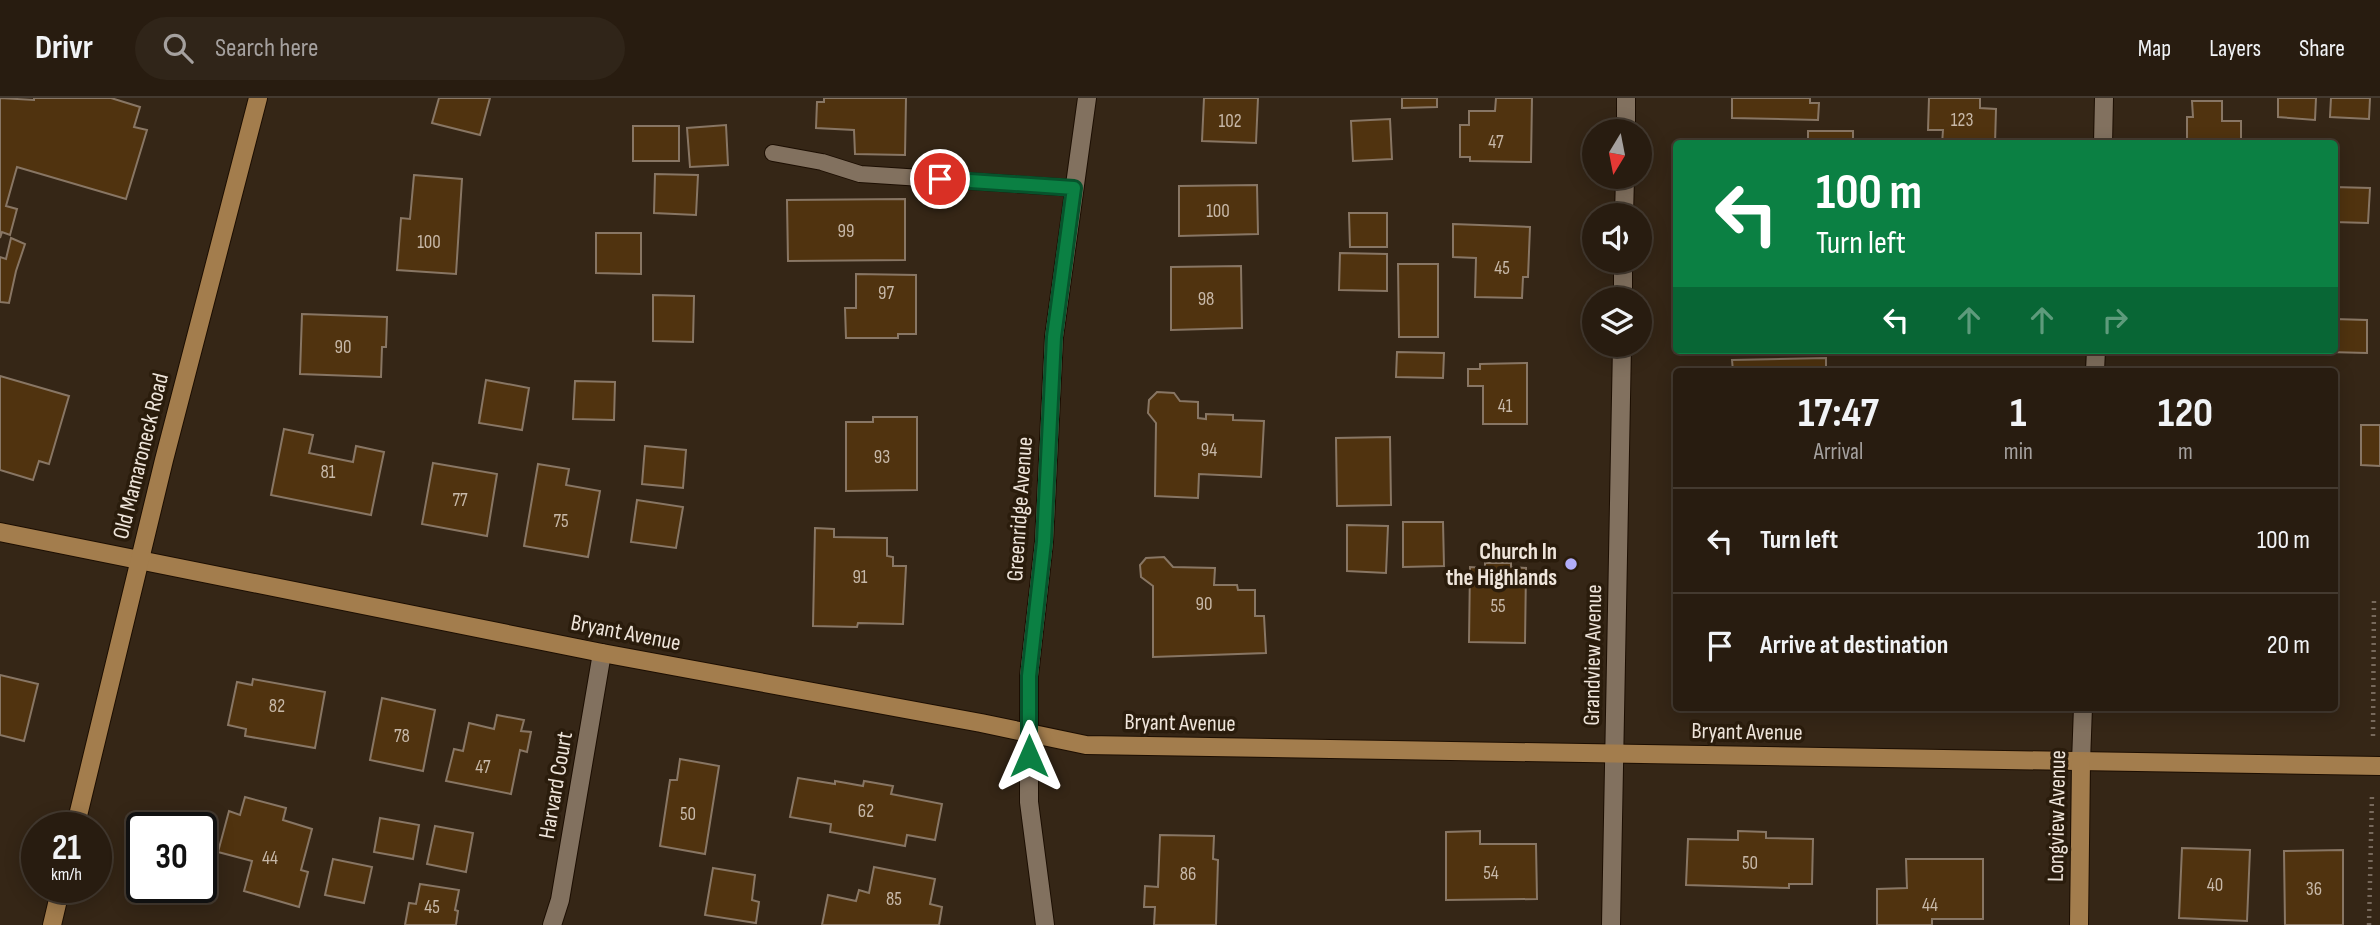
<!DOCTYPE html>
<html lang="en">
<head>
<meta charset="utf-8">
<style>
	:root { --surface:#281c10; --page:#302519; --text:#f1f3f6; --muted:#a5a19f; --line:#443a30 }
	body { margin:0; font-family:"Sofia Sans Condensed",sans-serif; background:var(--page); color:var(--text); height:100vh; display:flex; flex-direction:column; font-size:26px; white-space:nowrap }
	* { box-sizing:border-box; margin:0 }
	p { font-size:23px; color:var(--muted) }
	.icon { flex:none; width:38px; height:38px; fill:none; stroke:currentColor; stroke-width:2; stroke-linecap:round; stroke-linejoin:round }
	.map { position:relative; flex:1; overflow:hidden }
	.side { position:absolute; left:1673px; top:270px; width:665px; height:343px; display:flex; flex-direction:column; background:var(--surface); border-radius:7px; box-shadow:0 4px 18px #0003,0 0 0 2px var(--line) }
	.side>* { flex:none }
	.hud { position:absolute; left:1673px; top:42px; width:665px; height:214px; border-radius:7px; box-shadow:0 4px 18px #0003,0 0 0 2px var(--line); background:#0b8043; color:#fff; overflow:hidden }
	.needle { width:46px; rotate:190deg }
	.tools { position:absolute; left:1582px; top:21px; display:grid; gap:14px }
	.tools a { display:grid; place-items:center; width:70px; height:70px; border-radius:50%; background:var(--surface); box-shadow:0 4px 18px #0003,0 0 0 2px var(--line); font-size:35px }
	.speed { position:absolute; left:21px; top:714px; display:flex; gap:14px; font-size:35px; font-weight:700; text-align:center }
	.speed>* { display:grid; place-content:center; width:91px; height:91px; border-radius:50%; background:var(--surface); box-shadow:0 4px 18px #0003,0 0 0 2px var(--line); line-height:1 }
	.speed small { font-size:18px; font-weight:400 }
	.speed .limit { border:4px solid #111; border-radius:10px; background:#fff; color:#111 }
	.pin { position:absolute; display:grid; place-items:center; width:60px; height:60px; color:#fff; margin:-30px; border:4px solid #fff; border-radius:50%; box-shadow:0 2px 7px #0007 }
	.me { position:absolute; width:77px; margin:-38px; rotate:0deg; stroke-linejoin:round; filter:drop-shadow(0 0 5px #0008) }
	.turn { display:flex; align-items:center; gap:24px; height:147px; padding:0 28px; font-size:32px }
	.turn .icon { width:91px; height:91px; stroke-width:2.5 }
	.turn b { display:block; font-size:49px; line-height:60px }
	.lanes { display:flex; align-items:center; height:66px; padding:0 28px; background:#0003; justify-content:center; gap:35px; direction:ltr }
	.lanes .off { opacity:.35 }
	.eta { display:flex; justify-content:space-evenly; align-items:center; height:119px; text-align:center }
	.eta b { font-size:42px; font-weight:700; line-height:49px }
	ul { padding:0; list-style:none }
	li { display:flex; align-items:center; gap:21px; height:105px; padding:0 28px; border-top:2px solid var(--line) }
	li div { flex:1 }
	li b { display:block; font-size:26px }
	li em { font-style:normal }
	header { display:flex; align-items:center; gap:42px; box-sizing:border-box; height:98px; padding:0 35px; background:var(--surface); border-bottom:2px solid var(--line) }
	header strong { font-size:33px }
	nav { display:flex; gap:38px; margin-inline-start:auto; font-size:24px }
	.search { width:490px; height:63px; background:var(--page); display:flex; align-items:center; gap:18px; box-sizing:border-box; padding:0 24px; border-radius:38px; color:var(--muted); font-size:26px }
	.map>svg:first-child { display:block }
</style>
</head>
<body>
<header>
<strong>Drivr</strong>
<div class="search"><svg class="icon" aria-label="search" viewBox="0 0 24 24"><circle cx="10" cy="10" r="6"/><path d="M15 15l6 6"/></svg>Search here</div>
<nav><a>Map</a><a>Layers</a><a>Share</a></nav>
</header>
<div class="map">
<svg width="2380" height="827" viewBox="0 0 2380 827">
	<rect width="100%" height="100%" fill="#352616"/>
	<g fill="#50330f" stroke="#887664" stroke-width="2">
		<polygon points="0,0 34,2 34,0 111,0 140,9 134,29 147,32 126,101 17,69 6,108 17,111 10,137 2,134 0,140"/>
		<polygon points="439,0 490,0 480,37 432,25"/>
		<polygon points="824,0 906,0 905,57 855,56 854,32 816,30 817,4 824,4"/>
		<polygon points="1204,0 1258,0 1256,45 1202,43"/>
		<polygon points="1402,0 1437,0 1437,9 1402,10"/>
		<polygon points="1496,0 1532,0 1531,64 1470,63 1470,59 1460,59 1460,27 1469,27 1469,13 1495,13"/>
		<polygon points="1732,0 1810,0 1810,5 1819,5 1818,22 1732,20"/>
		<polygon points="1929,0 1980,0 1980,10 1996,11 1995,46 1942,46 1943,32 1928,32"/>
		<polygon points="2278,0 2316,0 2315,22 2278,19"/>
		<polygon points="2331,0 2370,0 2369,21 2330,19"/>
		<polygon points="2192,3 2222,3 2222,23 2241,23 2241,46 2187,46 2187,19 2193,19"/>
		<polygon points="1390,21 1392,61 1353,63 1351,23"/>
		<polygon points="726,27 728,67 690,69 687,30"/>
		<rect x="633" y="28" width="46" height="35"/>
		<rect x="1808" y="33" width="45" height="13"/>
		<polygon points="655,76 698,77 696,117 654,115"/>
		<polygon points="414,77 462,81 456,176 397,172 401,120 410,121"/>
		<polygon points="1257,87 1258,136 1179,138 1179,88"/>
		<polygon points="2334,89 2370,90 2368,125 2334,124"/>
		<polygon points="905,101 905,162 788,163 787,102"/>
		<polygon points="1349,115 1387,115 1387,149 1350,149"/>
		<polygon points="1453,126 1530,129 1528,179 1523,179 1522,200 1475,199 1476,160 1453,159"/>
		<polygon points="596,135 641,135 641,176 596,175"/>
		<polygon points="11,140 25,146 16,173 9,205 0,204 0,159 6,161"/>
		<polygon points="1340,155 1387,156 1387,193 1339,192"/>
		<polygon points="1398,166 1438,166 1438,239 1399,239"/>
		<polygon points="1241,168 1242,230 1171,232 1171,169"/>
		<polygon points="856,176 916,177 916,236 898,236 898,240 846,240 845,210 856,210"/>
		<polygon points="653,197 694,198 693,244 653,243"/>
		<polygon points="302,216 387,219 386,249 382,249 381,279 300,276"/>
		<polygon points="2334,221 2367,222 2367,255 2329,254 2329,252 2334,252"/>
		<polygon points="1397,254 1444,255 1443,280 1396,279"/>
		<polygon points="1826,260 1826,273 1733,273 1732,262"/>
		<polygon points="1527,265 1527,326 1483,326 1483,288 1468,288 1468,271 1480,271 1480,266"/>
		<polygon points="0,278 69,298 49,366 39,363 33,382 0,372"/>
		<polygon points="486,282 529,290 522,332 479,325"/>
		<polygon points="575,283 615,284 614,322 573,321"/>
		<polygon points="1157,294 1174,295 1180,303 1198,304 1198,320 1206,321 1206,316 1233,317 1233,322 1264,323 1261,379 1199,376 1198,400 1155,398 1156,325 1148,315 1149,302"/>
		<polygon points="873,319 917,319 917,392 846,393 846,324 873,324"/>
		<polygon points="2361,327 2380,327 2380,368 2361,367"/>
		<polygon points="284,331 313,337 309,355 353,364 356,348 384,354 371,417 271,397"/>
		<polygon points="1390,339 1391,407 1337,408 1336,340"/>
		<polygon points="645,348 686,352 683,390 642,386"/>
		<polygon points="433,365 497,376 487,438 422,426"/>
		<polygon points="538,366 569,371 566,387 600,393 588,459 524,448"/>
		<polygon points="637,402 683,409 676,450 631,444"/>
		<polygon points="1403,424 1443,424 1444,468 1403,469"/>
		<polygon points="1347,427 1388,428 1386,475 1347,473"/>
		<polygon points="815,430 834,431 834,439 887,440 887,458 893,459 893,468 906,468 903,526 858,525 857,529 813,528"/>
		<polygon points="1164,459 1173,469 1215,470 1214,487 1237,487 1238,492 1255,492 1255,518 1264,518 1266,555 1153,559 1153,488 1141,479 1140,467 1146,460"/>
		<polygon points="1485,465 1511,465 1511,469 1526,470 1525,545 1469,544 1470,469 1485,470"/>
		<polygon points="0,577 38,586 24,643 0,637"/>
		<polygon points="253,581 325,594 315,650 245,638 246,631 228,627 237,584 252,587"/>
		<polygon points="382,600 435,612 423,673 370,662"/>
		<polygon points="497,617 524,622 521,633 531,634 527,654 520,652 511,696 446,683 454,651 463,653 469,625 494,631"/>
		<polygon points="680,661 719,668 705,756 660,748 670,682 677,682"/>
		<polygon points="798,680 835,686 835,683 863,688 864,683 893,688 891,696 942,706 935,742 907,737 905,748 830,734 831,726 790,719"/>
		<polygon points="245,699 286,710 283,722 312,731 301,772 308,774 299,809 244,793 252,763 218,754 229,713 240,717"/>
		<polygon points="380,720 419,727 413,761 374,754"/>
		<polygon points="435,728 473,735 466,774 427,766"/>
		<polygon points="1480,733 1480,746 1536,746 1537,801 1446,802 1446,734"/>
		<polygon points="1738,733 1766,734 1766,740 1813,741 1812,786 1789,786 1789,790 1686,787 1688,741 1738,742"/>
		<polygon points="1160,737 1214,738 1213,761 1218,762 1216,827 1154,827 1155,809 1144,809 1145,788 1158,789"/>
		<polygon points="2182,750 2250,752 2247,823 2179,820"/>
		<polygon points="2343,752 2343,827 2285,827 2284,753"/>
		<polygon points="333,761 372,769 364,805 325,797"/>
		<polygon points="1906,761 1983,761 1983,821 1932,821 1932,827 1877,827 1877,791 1907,790"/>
		<polygon points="874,769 935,781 930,806 942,809 939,827 822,827 828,797 856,803 859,792 869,795"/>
		<polygon points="713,770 755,777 752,802 759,804 756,825 705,817"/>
		<polygon points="420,786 459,792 455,812 458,813 456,827 405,827 409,805 416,806"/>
	</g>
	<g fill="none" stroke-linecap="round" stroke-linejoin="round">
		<defs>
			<polyline id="lane" points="773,55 822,64 860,76 1074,90"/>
			<g id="street">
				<polyline points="1626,33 1626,0"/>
				<polyline points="2103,46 2104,0"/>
				<polyline points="1624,117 1625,79"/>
				<polyline points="1623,201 1623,163"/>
				<polyline points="2095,273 2096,252"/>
				<polyline points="2081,664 2083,609"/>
				<polyline points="552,827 560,802 602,555"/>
				<polyline points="1045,827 1029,704 1029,578 1044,444 1054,239 1087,0"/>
				<polyline points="1611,827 1622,247"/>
			</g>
			<g id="secondary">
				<polyline points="0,434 602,555 981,625 1086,647 2380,668"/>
				<polyline points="75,730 164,362 258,0"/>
				<polyline points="52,827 61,789"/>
				<polyline points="2079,827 2081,664"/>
			</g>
		</defs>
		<use href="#lane" stroke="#1c0e02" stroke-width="18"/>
		<use href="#street" stroke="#1c0e02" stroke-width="20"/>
		<use href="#secondary" stroke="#1c0e02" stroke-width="20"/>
		<g stroke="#77695c" stroke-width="4.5" stroke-dasharray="2 5" stroke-linecap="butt">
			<polyline points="2373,638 2374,499"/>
			<polyline points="2369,827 2372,696"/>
		</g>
		<use href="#lane" stroke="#82715f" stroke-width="16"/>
		<use href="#street" stroke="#82715f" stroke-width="18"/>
		<use href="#secondary" stroke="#a37d4d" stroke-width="18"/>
	</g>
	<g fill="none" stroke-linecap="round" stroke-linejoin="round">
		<defs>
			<polyline id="route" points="940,81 1074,90 1054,239 1044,444 1029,578 1029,658"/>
		</defs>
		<use href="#route" stroke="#07532c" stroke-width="18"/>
		<use href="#route" stroke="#0b8043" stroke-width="12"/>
	</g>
	<circle fill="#b1adfa" stroke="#2a1c0c" stroke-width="2.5" cx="1571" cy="466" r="7"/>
	<g text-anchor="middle" stroke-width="7" stroke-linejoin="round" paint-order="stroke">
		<g font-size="19" fill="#c7b8a8">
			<text x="1962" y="28">123</text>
			<text x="1230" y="29">102</text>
			<text x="1496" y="50">47</text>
			<text x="1218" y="119">100</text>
			<text x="846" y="139">99</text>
			<text x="429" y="150">100</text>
			<text x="1502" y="176">45</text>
			<text x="886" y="201">97</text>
			<text x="1206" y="207">98</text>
			<text x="343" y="255">90</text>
			<text x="1505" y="314">41</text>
			<text x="1209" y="358">94</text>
			<text x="882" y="365">93</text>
			<text x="328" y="380">81</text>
			<text x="460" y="408">77</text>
			<text x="561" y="429">75</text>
			<text x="860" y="485">91</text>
			<text x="1204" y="512">90</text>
			<text x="1498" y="514">55</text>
			<text x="277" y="614">82</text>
			<text x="402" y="644">78</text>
			<text x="483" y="675">47</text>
			<text x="866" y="719">62</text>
			<text x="688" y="722">50</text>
			<text x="270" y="766">44</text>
			<text x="1750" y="771">50</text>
			<text x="1491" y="781">54</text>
			<text x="1188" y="782">86</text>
			<text x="2215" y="793">40</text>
			<text x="2314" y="797">36</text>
			<text x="894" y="807">85</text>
			<text x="1930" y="813">44</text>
			<text x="432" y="815">45</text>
		</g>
		<g font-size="23" fill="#efe5db" stroke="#2a1c0c">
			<text transform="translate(140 358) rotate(-76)" y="8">Old Mamaroneck Road</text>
			<text transform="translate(1019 411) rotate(-86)" y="8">Greenridge Avenue</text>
			<text transform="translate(626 534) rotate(11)" y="8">Bryant Avenue</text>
			<text transform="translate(1592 557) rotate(-89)" y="8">Grandview Avenue</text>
			<text transform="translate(1180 624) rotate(1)" y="8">Bryant Avenue</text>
			<text transform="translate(1747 633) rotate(1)" y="8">Bryant Avenue</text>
			<text transform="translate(555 687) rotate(-80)" y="8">Harvard Court</text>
			<text transform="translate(2056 718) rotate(-89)" y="8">Longview Avenue</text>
		</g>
		<g font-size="23" font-weight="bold" fill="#efe5db" stroke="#2a1c0c" text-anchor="end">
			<text x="1557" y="461">Church In<tspan x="1557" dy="26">the Highlands</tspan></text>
		</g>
	</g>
</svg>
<div class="tools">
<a><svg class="needle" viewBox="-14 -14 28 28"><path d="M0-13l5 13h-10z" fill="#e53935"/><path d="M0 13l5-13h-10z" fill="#a5a19f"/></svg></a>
<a><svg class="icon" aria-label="sound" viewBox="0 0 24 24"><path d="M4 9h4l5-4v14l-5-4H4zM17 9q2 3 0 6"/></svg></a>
<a><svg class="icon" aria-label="layers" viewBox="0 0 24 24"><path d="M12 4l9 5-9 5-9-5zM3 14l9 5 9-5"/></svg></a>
</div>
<div class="speed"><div>21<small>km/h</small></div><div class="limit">30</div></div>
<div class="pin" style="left:940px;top:81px;background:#d93025"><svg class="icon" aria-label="arrive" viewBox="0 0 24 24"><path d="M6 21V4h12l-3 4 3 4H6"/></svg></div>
<svg class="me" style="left:1029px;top:658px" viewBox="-20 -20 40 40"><path d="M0-17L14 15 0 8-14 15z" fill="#0b8043" stroke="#fff" stroke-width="4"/></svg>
<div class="hud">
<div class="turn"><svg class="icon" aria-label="left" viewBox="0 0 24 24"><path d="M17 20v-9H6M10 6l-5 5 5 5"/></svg><div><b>100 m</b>Turn left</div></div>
<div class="lanes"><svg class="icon" aria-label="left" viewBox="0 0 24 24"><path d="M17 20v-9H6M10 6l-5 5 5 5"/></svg><svg class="icon off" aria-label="ahead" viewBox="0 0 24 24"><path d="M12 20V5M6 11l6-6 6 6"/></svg><svg class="icon off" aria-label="ahead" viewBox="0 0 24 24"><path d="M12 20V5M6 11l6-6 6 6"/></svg><svg class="icon off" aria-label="right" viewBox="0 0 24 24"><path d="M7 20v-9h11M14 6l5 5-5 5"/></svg></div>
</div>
<section class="side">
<div class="eta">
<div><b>17:47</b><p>Arrival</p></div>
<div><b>1</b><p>min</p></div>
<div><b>120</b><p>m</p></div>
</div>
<ul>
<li><svg class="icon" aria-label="left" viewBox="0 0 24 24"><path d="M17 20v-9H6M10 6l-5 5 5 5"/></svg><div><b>Turn left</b></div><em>100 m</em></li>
<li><svg class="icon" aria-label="arrive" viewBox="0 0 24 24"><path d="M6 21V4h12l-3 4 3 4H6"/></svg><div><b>Arrive at destination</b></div><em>20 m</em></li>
</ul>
</section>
</div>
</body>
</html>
